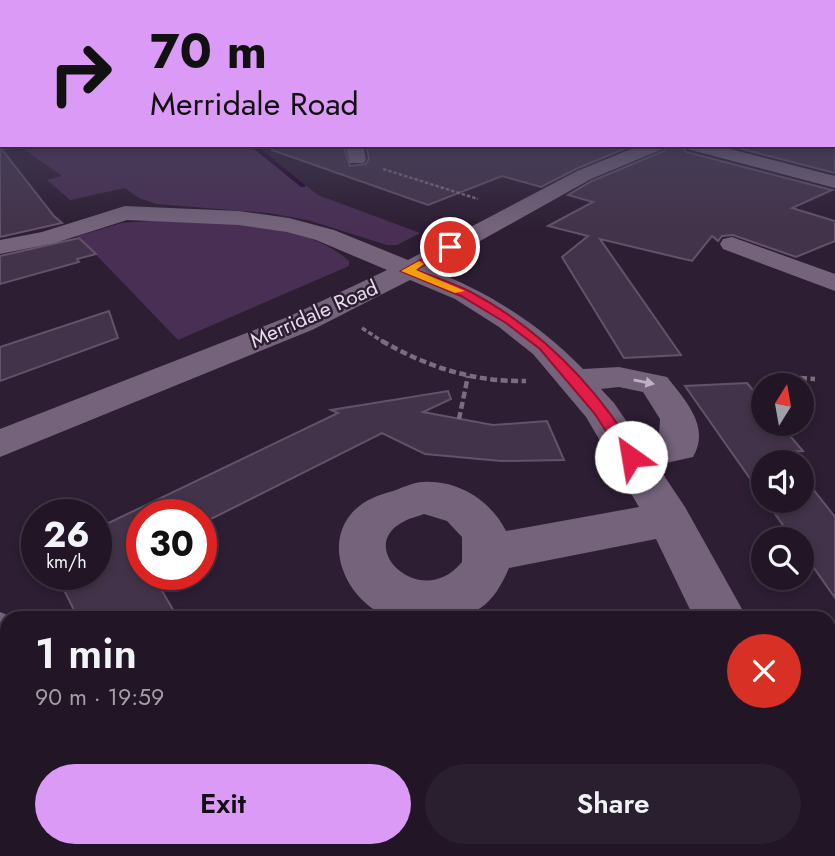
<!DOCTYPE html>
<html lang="en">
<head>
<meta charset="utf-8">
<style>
	:root { --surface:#221626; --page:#2a1f2e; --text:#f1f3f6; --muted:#a29fa7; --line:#3f3543; --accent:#db9af6 }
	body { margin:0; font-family:Jost,sans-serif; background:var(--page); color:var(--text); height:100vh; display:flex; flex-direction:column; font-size:26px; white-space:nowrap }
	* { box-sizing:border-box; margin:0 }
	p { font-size:23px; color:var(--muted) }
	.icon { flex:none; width:38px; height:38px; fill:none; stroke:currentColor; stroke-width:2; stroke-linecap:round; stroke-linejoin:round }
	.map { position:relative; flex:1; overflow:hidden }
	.panel { position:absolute; left:0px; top:611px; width:836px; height:247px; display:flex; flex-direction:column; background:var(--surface); border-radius:21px 21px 0 0; box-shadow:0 4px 10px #0003,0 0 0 2px var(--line) }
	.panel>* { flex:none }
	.banner { position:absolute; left:0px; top:0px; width:836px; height:147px; box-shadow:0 4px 10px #0003,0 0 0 2px var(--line); background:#db9af6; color:#111; overflow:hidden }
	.needle { width:46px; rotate:11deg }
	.fabs { position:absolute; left:751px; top:373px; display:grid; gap:14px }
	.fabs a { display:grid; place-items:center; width:63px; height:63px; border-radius:50%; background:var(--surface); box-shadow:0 4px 10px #0003,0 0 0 2px var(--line); font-size:35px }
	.speed { position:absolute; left:21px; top:499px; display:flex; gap:14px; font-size:35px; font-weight:700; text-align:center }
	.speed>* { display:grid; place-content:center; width:91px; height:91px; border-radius:50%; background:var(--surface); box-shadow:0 4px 10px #0003,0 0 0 2px var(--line); line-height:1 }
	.speed small { font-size:18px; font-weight:400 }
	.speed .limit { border:10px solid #d22; background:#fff; color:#111 }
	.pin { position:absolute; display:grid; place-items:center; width:60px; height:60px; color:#fff; margin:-30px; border:4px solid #fff; border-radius:50%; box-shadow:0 2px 7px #0007 }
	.me { position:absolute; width:77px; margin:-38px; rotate:328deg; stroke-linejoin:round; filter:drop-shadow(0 0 5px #0008) }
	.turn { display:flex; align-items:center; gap:24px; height:147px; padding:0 35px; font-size:32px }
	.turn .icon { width:91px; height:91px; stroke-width:2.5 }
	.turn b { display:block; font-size:49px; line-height:60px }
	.round { display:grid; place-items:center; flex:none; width:74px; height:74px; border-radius:37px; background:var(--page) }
	.head { display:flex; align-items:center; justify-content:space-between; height:119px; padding:0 35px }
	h1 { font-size:42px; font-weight:600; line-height:52px }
	.action { display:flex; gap:14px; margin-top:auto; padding:14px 35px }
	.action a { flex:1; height:80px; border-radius:42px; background:var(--accent); color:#111; font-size:28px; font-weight:600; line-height:80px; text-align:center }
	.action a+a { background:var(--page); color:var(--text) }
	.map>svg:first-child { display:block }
</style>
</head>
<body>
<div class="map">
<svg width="835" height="856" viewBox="0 0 835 856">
	<rect width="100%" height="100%" fill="#2d1e33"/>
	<g fill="#492f54">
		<polygon points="0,108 2,145 252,145 318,195 420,233 397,245 387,245 307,220 269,213 156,204 139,198 125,188 70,200 47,180 62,176 22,148 0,151"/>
		<path d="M164,220C220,223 305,221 349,261V266L178,340L78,236L122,223Z"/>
	</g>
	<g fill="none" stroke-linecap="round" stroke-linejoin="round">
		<polygon fill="#21012c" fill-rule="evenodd" points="249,145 256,145 305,185 305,187 301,187"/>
	</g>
	<g fill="#43334a" stroke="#63526a" stroke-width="2">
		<polygon points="273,145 343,145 350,166 366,164 369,158 366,145 633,145 576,169 541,187 502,176 428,205 272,150"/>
		<polygon points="668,145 682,145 686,152 832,190 792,208 835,221 835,241 796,257 733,235 722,236 718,241 712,236 692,261 600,239 681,355 624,358 562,257 588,236 548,226 593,202 568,195 592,181 664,151"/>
		<polygon points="726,145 835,145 835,173"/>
		<polygon points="0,147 54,216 62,223 0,237"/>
		<polygon points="79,238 96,254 77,259 79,262 0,284 0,256"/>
		<polygon points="109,311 118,338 0,381 0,347"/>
		<polygon points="747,383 763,402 763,424 780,424 803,451 782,452 791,462 763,462 763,497 685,386"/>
		<polygon points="448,391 451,399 423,412 493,425 547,421 564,460 501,461 425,454 382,433 201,524 201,514 142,514 142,574 152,574 178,618 78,618 64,590 96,577 96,529 338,413 331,410"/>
		<polygon points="802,475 835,517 835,598 802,551 802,539 793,539 765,500 802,500"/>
	</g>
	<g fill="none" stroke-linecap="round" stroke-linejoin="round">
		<polyline stroke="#796d7f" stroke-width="2.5" stroke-dasharray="3.5 2" stroke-linecap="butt" points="383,169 478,199"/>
		<polyline stroke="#796d7f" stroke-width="3.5" stroke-dasharray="5 2.5" stroke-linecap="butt" points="362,328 385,343"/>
		<g stroke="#796d7f" stroke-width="4.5" stroke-dasharray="7 3.5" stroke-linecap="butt">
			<path d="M382,341C428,367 473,382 526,381"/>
			<polyline points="800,378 815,379"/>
			<polyline points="459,419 468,376"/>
		</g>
		<polyline stroke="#796d7f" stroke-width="7" stroke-dasharray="11 5" stroke-linecap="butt" points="482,856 486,850"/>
		<g fill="#74637b" fill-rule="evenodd">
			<polygon points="345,145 363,145 366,159 364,163 350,163"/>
			<path d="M641,145H666L663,149L591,179L430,269C489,293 539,323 583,369L619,367L667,377C685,400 711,427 693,457L657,465L685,507L747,618H694L656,539L509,568C493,605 477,618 437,618C422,618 402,621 389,617C351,604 324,553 348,518C359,502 375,496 393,491C402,488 414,482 423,482C459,480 491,501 506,531L639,507L586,417L533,354L499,327L455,299L410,280L312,330L0,457V429L290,316L387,270L316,240L287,232L239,225L127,220L55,243L0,254V240L42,232L125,206L239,211L289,218L334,230L408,260L577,171ZM619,387L643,392L660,419L659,437L640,441L614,403L601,389ZM424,514L447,521L462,537V562C421,612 354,547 403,522C409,518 417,517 424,514Z"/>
			<polygon points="684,145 715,145 835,176 835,188 687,149"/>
			<polygon points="732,237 835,274 835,291 723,249 720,244 723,239"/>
			<polygon points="0,612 15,618 7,618 7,687 0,684"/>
			<rect x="830" y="630" width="5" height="52"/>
			<polygon points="7,715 7,780 0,783 0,718"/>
			<polygon points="830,773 835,775 835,849 830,846"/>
			<polygon points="126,850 307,850 309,856 124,856"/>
		</g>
	</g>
	<defs><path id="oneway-solid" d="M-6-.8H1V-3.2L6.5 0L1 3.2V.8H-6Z" transform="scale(1.75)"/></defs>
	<use fill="#bdb1c2" href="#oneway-solid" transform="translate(644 382) rotate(11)"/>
	<linearGradient id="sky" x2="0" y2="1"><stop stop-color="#19101c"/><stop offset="0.47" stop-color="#46415b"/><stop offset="1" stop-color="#46415b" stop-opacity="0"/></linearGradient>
	<rect width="835" height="228" fill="url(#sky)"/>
	<path fill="#e11d48" stroke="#92132f" stroke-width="2" d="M447,245L455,247L416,270C434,277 454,283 471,292C544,331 597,387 639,457L636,461H625L595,414L540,349L506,323L461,296L401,271Z"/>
	<polygon fill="#f59e0b" points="419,261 424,264 416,270 465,291 455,293 401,271"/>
	<g text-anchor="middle" stroke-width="5" stroke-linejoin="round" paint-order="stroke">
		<g font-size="21" fill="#e5dbe9" stroke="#2d1e33">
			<text transform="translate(314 314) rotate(-24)" y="7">Merridale Road</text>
		</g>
	</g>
</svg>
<div class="fabs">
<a><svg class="needle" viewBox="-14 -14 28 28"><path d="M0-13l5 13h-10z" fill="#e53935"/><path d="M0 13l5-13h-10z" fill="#a29fa7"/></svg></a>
<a><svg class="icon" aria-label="sound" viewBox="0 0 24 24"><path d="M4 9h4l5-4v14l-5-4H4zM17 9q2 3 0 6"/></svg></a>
<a><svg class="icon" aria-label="search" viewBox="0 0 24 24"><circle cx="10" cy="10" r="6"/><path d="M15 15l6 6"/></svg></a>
</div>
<div class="speed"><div>26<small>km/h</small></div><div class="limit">30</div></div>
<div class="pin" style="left:450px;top:247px;background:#d93025"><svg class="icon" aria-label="arrive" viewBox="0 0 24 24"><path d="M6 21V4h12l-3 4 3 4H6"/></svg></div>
<svg class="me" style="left:631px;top:457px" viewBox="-20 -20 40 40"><circle r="19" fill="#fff"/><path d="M0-13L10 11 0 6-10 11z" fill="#e11d48"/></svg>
<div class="banner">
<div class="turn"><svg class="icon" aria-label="right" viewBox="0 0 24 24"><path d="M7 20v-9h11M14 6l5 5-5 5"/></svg><div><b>70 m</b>Merridale Road</div></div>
</div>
<section class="panel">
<div class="head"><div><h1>1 min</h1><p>90 m · 19:59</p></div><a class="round" style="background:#d93025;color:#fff"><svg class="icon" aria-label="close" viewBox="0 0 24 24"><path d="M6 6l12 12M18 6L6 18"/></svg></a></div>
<div class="action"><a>Exit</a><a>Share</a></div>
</section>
</div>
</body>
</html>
